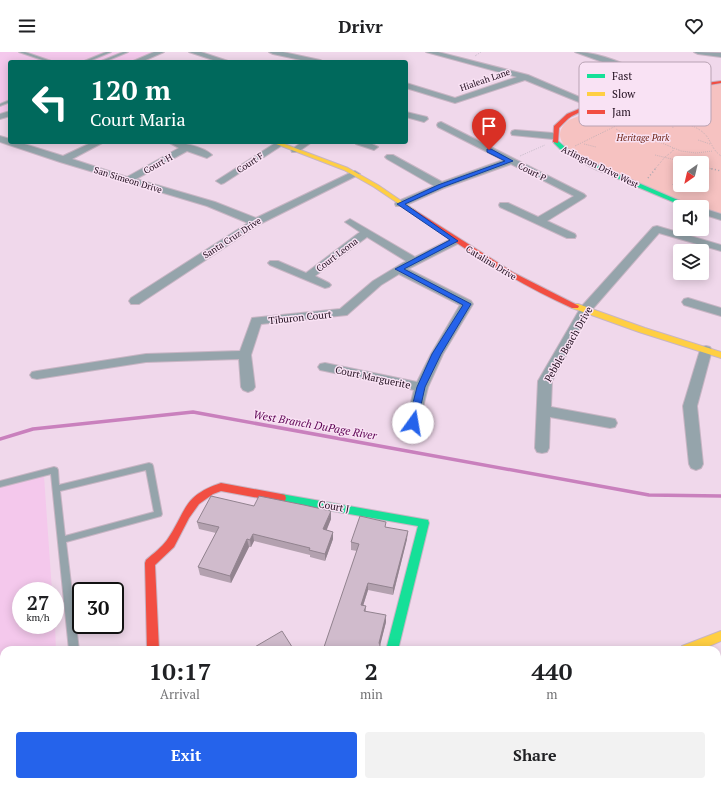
<!DOCTYPE html>
<html lang="en">
<head>
<meta charset="utf-8">
<style>
	:root { --surface:#fff; --page:#f2f2f2; --text:#202124; --muted:#757577; --accent:#2563eb }
	body { margin:0; font-family:"PT Serif",serif; background:var(--page); color:var(--text); height:100vh; display:flex; flex-direction:column; font-size:15px; white-space:nowrap }
	* { box-sizing:border-box; margin:0 }
	p { font-size:13px; color:var(--muted) }
	.icon { flex:none; width:22px; height:22px; fill:none; stroke:currentColor; stroke-width:2; stroke-linecap:round; stroke-linejoin:round }
	.map { position:relative; flex:1; overflow:hidden }
	.panel { position:absolute; left:0px; top:594px; width:721px; height:140px; display:flex; flex-direction:column; background:var(--surface); border-radius:12px 12px 0 0; box-shadow:0 2px 10px #0003 }
	.panel>* { flex:none }
	.hud { position:absolute; left:8px; top:8px; width:400px; height:84px; border-radius:4px; box-shadow:0 2px 10px #0003; background:#00695c; color:#fff; overflow:hidden }
	.needle { width:26px; rotate:214deg }
	.fabs { position:absolute; left:673px; top:104px; display:grid; gap:8px }
	.fabs a { display:grid; place-items:center; width:36px; height:36px; border-radius:4px; background:var(--surface); box-shadow:0 2px 10px #0003; font-size:20px }
	.speed { position:absolute; left:12px; top:530px; display:flex; gap:8px; font-size:20px; font-weight:700; text-align:center }
	.speed>* { display:grid; place-content:center; width:52px; height:52px; border-radius:50%; background:var(--surface); box-shadow:0 2px 10px #0003; line-height:1 }
	.speed small { font-size:10px; font-weight:400 }
	.speed .limit { border:2px solid #111; border-radius:6px; background:#fff; color:#111 }
	.pin { position:absolute; display:grid; place-items:center; width:34px; height:34px; color:#fff; margin:-41px -17px; border-radius:50% 50% 50% 0; rotate:-45deg; box-shadow:0 0 4px #0007 }
	.pin .icon { rotate:45deg }
	.me { position:absolute; width:44px; margin:-22px; rotate:13deg; stroke-linejoin:round; filter:drop-shadow(0 0 3px #0008) }
	.turn { display:flex; align-items:center; gap:14px; height:84px; padding:0 16px; font-size:18px }
	.turn .icon { width:52px; height:52px; stroke-width:2.5 }
	.turn b { display:block; font-size:28px; line-height:34px }
	.eta { display:flex; justify-content:space-evenly; align-items:center; height:68px; text-align:center }
	.eta b { font-size:24px; font-weight:700; line-height:28px }
	.button { display:flex; gap:8px; margin-top:auto; padding:8px 16px }
	.button a { flex:1; height:46px; border-radius:4px; background:var(--accent); color:#fff; font-size:16px; font-weight:700; line-height:46px; text-align:center }
	.button a+a { background:var(--page); color:var(--text) }
	header { display:flex; justify-content:space-between; align-items:center; height:52px; padding:0 16px; background:var(--surface); font-size:18px; font-weight:700 }
	.map>svg:first-child { display:block }
</style>
</head>
<body>
<header><svg class="icon" aria-label="menu" viewBox="0 0 24 24"><path d="M4 6h16M4 12h16M4 18h16"/></svg>Drivr<svg class="icon" aria-label="heart" viewBox="0 0 24 24"><path d="M12 20l-8-8c-3-5 5-10 8-4 3-6 11-1 8 4z"/></svg></header>
<div class="map">
<svg width="721" height="734" viewBox="0 0 721 734">
	<rect width="100%" height="100%" fill="#f0d8eb"/>
	<g fill="#f4c8ec">
		<polygon points="0,0 156,0 132,10 10,10 10,59 0,63"/>
		<polygon points="44,424 52,539 21,539 21,573 55,573 56,598 4,598 4,723 0,725 0,435"/>
	</g>
	<path fill="#f6c2c1" fill-rule="evenodd" d="M721,32V162L672,146L569,98C557,88 557,77 569,68L616,49L632,44ZM680,111H702V133H680Z"/>
	<g fill="none" stroke-linecap="round" stroke-linejoin="round">
		<polyline stroke="#c980bd" stroke-width="3.5" points="0,387 33,377 193,360 649,443 721,444"/>
		<defs>
			<g id="lane">
				<polygon points="19,0 25,0 54,10 48,10"/>
				<polygon points="106,0 111,0 87,10 82,10"/>
				<polygon points="123,0 128,0 104,10 99,10"/>
				<polygon points="10,48 10,50 0,54 0,52"/>
				<path d="M149,411L152,412L153,414L162,462L161,464L66,490L79,598H69L51,422L0,435V429L54,415L57,416L58,418L59,433ZM146,418L154,460L65,484L60,439Z"/>
				<polygon points="43,730 64,730 62,734 42,734"/>
				<polygon points="79,730 89,730 90,734 80,734"/>
			</g>
			<g id="street">
				<polygon points="154,0 164,0 141,10 131,10"/>
				<polygon points="189,0 201,0 231,10 219,10"/>
				<polygon points="269,0 283,0 320,8 324,10 310,10 273,2"/>
				<polygon points="426,0 438,0 528,23 598,53 594,55 591,55 525,28 455,51 406,36 406,31 455,46 517,25"/>
				<path d="M575,0C601,0 647,18 664,37L663,39H657L619,16Z"/>
				<polygon points="694,0 721,1 721,5 698,2"/>
				<polygon points="10,59 10,64 0,67 0,62"/>
				<polygon points="406,60 427,65 428,67 424,70 406,65"/>
				<polygon points="441,70 584,142 586,144 584,146 547,169 575,182 576,184 575,186 567,186 500,155 499,153 500,151 508,151 538,165 574,144 511,112 444,136 404,154 396,154 395,152 396,150 434,134 387,107 385,105 387,103 393,103 442,130 503,108 438,75 437,73 438,71"/>
				<polygon points="515,78 553,81 557,84 553,87 512,83 511,81 512,79"/>
				<path d="M0,84L10,87V90H18L63,104L93,90H104L72,107L127,125L179,96L168,90C180,90 203,94 212,103L207,106L187,99L136,127L215,150L256,166L352,120L355,119L360,122L260,172L139,252H131L129,249L131,246L248,171L207,154L60,110L0,90Z"/>
				<polygon points="277,90 283,90 284,92 224,131 221,132 216,129"/>
				<polygon points="302,90 312,90 298,100 292,100 291,98"/>
				<polygon points="355,90 368,90 378,95 374,98 356,92"/>
				<polygon points="702,156 721,162 721,168 702,162"/>
				<polygon points="350,167 415,205 451,187 455,186 460,189 459,191 408,217 471,249 473,252 443,302 428,335 418,375 413,376 408,375 406,371 414,338 325,319 320,318 318,315 320,312 325,311 417,330 431,302 460,253 399,222 381,233 347,263 261,272 251,303 255,335 253,338 248,340 243,338 241,335 239,307 146,310 37,327 32,326 30,323 32,320 37,319 146,302 240,299 252,266 340,257 373,229 406,209 367,185 315,224 329,231 331,233 329,235 325,236 270,213 268,211 270,209 278,209 306,221 360,180 345,170"/>
				<polygon points="657,174 721,193 721,199 659,181 590,260 552,329 551,355 610,366 615,367 617,371 615,375 610,376 550,365 549,396 547,400 542,401 537,400 535,396 538,329 581,255 653,175"/>
				<polygon points="688,246 721,256 721,264 684,253 682,250 684,247"/>
				<polygon points="706,294 710,295 712,298 697,354 703,412 701,416 696,418 691,416 689,412 683,354 700,298 702,295"/>
				<polygon points="177,730 198,730 199,734 178,734"/>
				<polygon points="641,730 662,730 663,734 642,734"/>
			</g>
			<g id="fast">
				<polygon points="554,89 558,89 566,96 599,114 694,155 685,155 595,117 562,99 554,91"/>
				<polygon points="281,442 428,468 429,471 398,598 386,598 418,474 281,450 277,449 276,446 277,443"/>
				<polygon points="721,614 721,626 717,627 717,615"/>
				<polygon points="450,730 469,730 467,734 448,734"/>
			</g>
			<g id="slow">
				<polygon points="271,90 279,90 348,116 378,133 416,159 411,160 374,135 344,118"/>
				<polygon points="572,252 578,252 645,276 721,300 721,306 639,280 572,256"/>
				<polygon points="721,579 721,589 700,598 680,598 682,594"/>
			</g>
			<g id="jam">
				<path d="M721,29V31C675,39 614,42 572,64C567,67 563,72 559,76L558,91L553,90L554,74L567,62L591,52L653,38Z"/>
				<path d="M413,157L514,221L579,254L578,256H572C514,230 463,196 411,160V158Z"/>
				<path d="M221,431L281,442L285,443L286,446L285,449L281,450L221,439L213,442L199,452L189,466L174,495L155,513L159,598H147L145,511L146,508C153,502 162,495 167,488C187,459 182,444 221,431Z"/>
				<polygon points="377,730 395,730 393,734 375,734"/>
			</g>
		</defs>
		<use href="#lane" stroke="#c8b5c4" stroke-width="2"/>
		<use href="#street" stroke="#c8b5c4" stroke-width="2"/>
		<use href="#fast" stroke="#c8b5c4" stroke-width="2"/>
		<use href="#slow" stroke="#c8b5c4" stroke-width="2"/>
		<use href="#jam" stroke="#c8b5c4" stroke-width="2"/>
		<g stroke="#a5a5af" stroke-width="1" stroke-dasharray="0.5 1.5" stroke-linecap="butt">
			<polyline points="475,4 481,0"/>
			<path d="M671,47V57L669,63L671,68C684,71 700,74 708,86C712,93 714,99 721,104"/>
			<path d="M607,58C627,66 649,75 671,68L673,76"/>
			<polyline points="624,70 634,68"/>
			<polyline points="616,77 628,84 657,89 681,99 696,101 713,99"/>
			<polyline points="698,88 710,92"/>
			<polyline points="584,92 596,95"/>
			<polyline points="575,94 624,70 617,62"/>
			<polyline points="655,103 688,111"/>
			<polyline points="520,104 545,93"/>
			<polyline points="702,115 713,117"/>
			<polyline points="655,117 665,105 673,99 673,95"/>
		</g>
		<g stroke="#a5a5af" stroke-width="1.5" stroke-dasharray="1 2.5" stroke-linecap="butt">
			<polyline points="708,116 721,119"/>
			<polyline points="648,126 656,116"/>
			<polyline points="673,133 680,124"/>
		</g>
		<polyline stroke="#a5a5af" stroke-width="2.5" stroke-dasharray="1.5 4" stroke-linecap="butt" points="493,734 500,730"/>
		<use href="#lane" fill="#95a4ab" fill-rule="evenodd"/>
		<use href="#street" fill="#95a4ab" fill-rule="evenodd"/>
		<use href="#fast" fill="#16e098" fill-rule="evenodd"/>
		<use href="#slow" fill="#ffcf43" fill-rule="evenodd"/>
		<use href="#jam" fill="#f24e42" fill-rule="evenodd"/>
	</g>
	<g fill="#b3a1af">
		<polygon points="254,454 331,467 326,478 333,480 333,487 325,509 310,505 310,503 254,489 251,495 249,495 231,531 200,523 198,515 216,481 199,477 197,470"/>
		<polygon points="386,475 407,487 393,543 368,538 363,554 366,554 366,560 386,570 380,592 323,598 357,499 351,498 351,490"/>
		<polygon points="698,730 717,730 721,734 701,734"/>
	</g>
	<g fill="#92838f">
		<polygon points="331,459 331,467 324,485 323,477"/>
		<polygon points="408,479 407,487 393,543 393,536"/>
		<polygon points="333,480 333,487 325,509 325,502"/>
		<polygon points="253,482 254,489 251,495 250,488"/>
		<polygon points="247,487 249,495 231,531 230,524"/>
		<polygon points="368,531 368,538 361,560 361,553"/>
		<polygon points="386,563 386,570 379,598 379,591"/>
		<polygon points="268,730 280,730 273,734 261,734"/>
	</g>
	<g fill="#d0bbcc" stroke="#92838f">
		<polygon points="211,444 254,454 259,444 304,453 331,459 323,477 333,480 325,502 309,498 310,496 253,482 250,488 247,487 230,524 198,515 219,475 197,470"/>
		<polygon points="360,464 386,470 385,475 408,479 393,536 368,531 361,553 366,554 364,559 386,563 379,591 380,593 379,598 323,598 359,492 351,490"/>
		<polygon points="282,579 294,598 254,598 253,596"/>
		<polygon points="717,682 721,688 721,734 711,734 708,730 717,730"/>
		<polygon points="239,730 268,730 261,734 241,734"/>
	</g>
	<polygon fill="#2563eb" stroke="#184099" points="487,97 491,97 513,109 443,135 405,152 458,189 404,217 471,252 441,302 425,335 417,371 413,375 408,371 417,335 432,302 463,253 395,217 450,188 397,152 438,133 505,109 487,100"/>
	<g text-anchor="middle" stroke-width="3" stroke-linejoin="round" paint-order="stroke">
		<g font-size="9" fill="#1f0c1c" stroke="#f9e2f4">
			<text transform="translate(485 28) rotate(-19)" y="3">Hialeah Lane</text>
			<text transform="translate(250 111) rotate(-33)" y="3">Court F</text>
			<text transform="translate(158 112) rotate(-29)" y="3">Court H</text>
			<text transform="translate(600 115) rotate(26)" y="3">Arlington Drive West</text>
			<text transform="translate(532 120) rotate(27)" y="3">Court P</text>
			<text transform="translate(128 128) rotate(17)" y="3">San Simeon Drive</text>
			<text transform="translate(232 186) rotate(-33)" y="3">Santa Cruz Drive</text>
			<text transform="translate(337 203) rotate(-37)" y="3">Court Leona</text>
			<text transform="translate(491 211) rotate(31)" y="3">Catalina Drive</text>
		</g>
		<g font-size="9" font-style="italic" fill="#691e0f" stroke="#f9e2f4">
			<text x="643" y="89">Heritage Park</text>
		</g>
		<g font-size="10" fill="#1f0c1c" stroke="#f9e2f4">
			<text transform="translate(300 265) rotate(-6)" y="4">Tiburon Court</text>
			<text transform="translate(568 292) rotate(-60)" y="4">Pebble Beach Drive</text>
			<text transform="translate(373 325) rotate(12)" y="4">Court Marguerite</text>
			<text transform="translate(334 454) rotate(10)" y="4">Court J</text>
		</g>
		<g font-size="11" font-style="italic" fill="#5b0052" stroke="#f9e2f4">
			<text transform="translate(315 373) rotate(10)" y="4">West Branch DuPage River</text>
		</g>
	</g>
	<rect x="579" y="10" width="132" height="64" rx="6" fill="#f9e2f4" stroke="#b8a2b3" stroke-width="1"/>
	<rect x="587" y="22" width="18" height="4" fill="#16e098"/>
	<rect x="587" y="40" width="18" height="4" fill="#ffcf43"/>
	<rect x="587" y="58" width="18" height="4" fill="#f24e42"/>
	<g font-size="11" fill="#1f0c1c">
		<text x="612" y="28">Fast</text>
		<text x="612" y="46">Slow</text>
		<text x="612" y="64">Jam</text>
	</g>
</svg>
<div class="fabs">
<a><svg class="needle" viewBox="-14 -14 28 28"><path d="M0-13l5 13h-10z" fill="#e53935"/><path d="M0 13l5-13h-10z" fill="#757577"/></svg></a>
<a><svg class="icon" aria-label="sound" viewBox="0 0 24 24"><path d="M4 9h4l5-4v14l-5-4H4zM17 9q2 3 0 6"/></svg></a>
<a><svg class="icon" aria-label="layers" viewBox="0 0 24 24"><path d="M12 4l9 5-9 5-9-5zM3 14l9 5 9-5"/></svg></a>
</div>
<div class="speed"><div>27<small>km/h</small></div><div class="limit">30</div></div>
<div class="pin" style="left:489px;top:98px;background:#d93025"><svg class="icon" aria-label="arrive" viewBox="0 0 24 24"><path d="M6 21V4h12l-3 4 3 4H6"/></svg></div>
<svg class="me" style="left:413px;top:371px" viewBox="-20 -20 40 40"><circle r="19" fill="#fff"/><path d="M0-13L10 11 0 6-10 11z" fill="#2563eb"/></svg>
<div class="hud">
<div class="turn"><svg class="icon" aria-label="left" viewBox="0 0 24 24"><path d="M17 20v-9H6M10 6l-5 5 5 5"/></svg><div><b>120 m</b>Court Maria</div></div>
</div>
<section class="panel">
<div class="eta">
<div><b>10:17</b><p>Arrival</p></div>
<div><b>2</b><p>min</p></div>
<div><b>440</b><p>m</p></div>
</div>
<div class="button"><a>Exit</a><a>Share</a></div>
</section>
</div>
</body>
</html>
